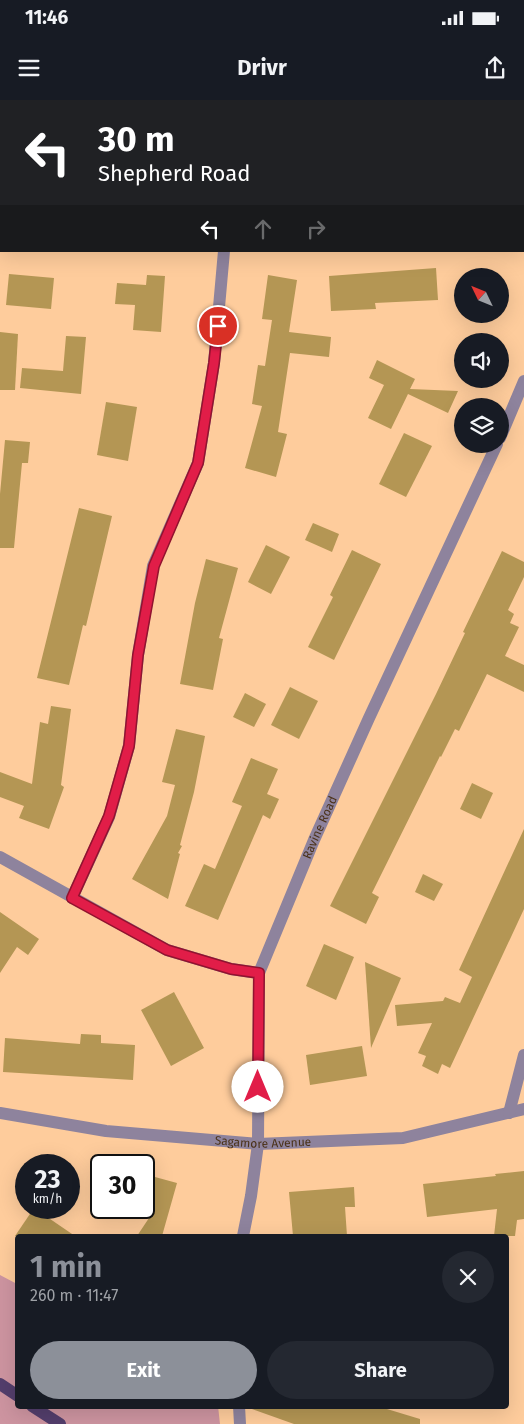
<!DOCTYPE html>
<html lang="en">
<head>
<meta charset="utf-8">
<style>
	:root { --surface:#171b24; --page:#242831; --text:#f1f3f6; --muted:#9ea1a6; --accent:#8c9099 }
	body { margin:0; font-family:"Fira Sans",sans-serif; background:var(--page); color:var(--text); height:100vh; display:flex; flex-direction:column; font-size:19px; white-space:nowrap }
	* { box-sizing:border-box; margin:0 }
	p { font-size:16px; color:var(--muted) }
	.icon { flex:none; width:28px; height:28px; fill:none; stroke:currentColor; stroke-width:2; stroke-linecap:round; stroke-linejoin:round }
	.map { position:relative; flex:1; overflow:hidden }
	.sheet { position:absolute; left:15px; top:1134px; width:494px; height:175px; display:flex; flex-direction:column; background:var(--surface); border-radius:5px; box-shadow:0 5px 20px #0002 }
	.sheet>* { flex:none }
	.banner { position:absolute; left:0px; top:0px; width:525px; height:152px; box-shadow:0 5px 20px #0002; background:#202124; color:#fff; overflow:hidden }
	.needle { width:32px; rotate:313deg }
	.tools { position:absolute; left:454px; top:168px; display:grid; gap:10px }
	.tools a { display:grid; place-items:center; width:55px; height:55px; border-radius:50%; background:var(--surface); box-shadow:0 5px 20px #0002; font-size:25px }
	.speed { position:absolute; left:15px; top:1054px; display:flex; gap:10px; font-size:25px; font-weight:700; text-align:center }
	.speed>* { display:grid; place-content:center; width:65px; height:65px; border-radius:50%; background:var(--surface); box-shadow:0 5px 20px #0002; line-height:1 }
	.speed small { font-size:12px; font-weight:400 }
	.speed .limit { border:2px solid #111; border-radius:8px; background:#fff; color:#111 }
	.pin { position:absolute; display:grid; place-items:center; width:42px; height:42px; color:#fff; margin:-21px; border:2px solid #fff; border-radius:50%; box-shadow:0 1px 5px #0007 }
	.me { position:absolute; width:55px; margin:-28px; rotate:0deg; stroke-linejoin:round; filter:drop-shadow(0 0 4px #0008) }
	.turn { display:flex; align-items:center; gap:18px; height:105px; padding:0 15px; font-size:22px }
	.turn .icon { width:65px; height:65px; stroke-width:2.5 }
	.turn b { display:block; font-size:35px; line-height:42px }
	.lanes { display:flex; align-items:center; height:48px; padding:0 15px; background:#0003; justify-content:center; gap:25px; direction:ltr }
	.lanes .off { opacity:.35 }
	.round { display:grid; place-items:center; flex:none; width:52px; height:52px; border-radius:26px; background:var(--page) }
	.summary { display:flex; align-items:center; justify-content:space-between; height:85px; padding:0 15px }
	h1 { font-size:30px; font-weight:700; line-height:38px; color:var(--accent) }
	.primary-button { display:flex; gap:10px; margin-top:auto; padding:10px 15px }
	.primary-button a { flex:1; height:58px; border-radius:30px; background:var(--accent); color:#fff; font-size:20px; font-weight:700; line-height:58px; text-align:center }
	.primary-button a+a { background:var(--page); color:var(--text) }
	.status { display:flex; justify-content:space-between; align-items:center; height:35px; padding:0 25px; background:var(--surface); direction:ltr }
	.status svg { height:14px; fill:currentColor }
	header { display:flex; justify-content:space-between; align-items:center; height:65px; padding:0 15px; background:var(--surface); font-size:22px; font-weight:700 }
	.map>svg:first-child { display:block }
</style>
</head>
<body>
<div class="status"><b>11:46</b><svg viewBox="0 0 49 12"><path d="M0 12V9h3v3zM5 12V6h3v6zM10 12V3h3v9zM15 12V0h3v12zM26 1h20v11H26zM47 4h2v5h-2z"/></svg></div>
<header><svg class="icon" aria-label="menu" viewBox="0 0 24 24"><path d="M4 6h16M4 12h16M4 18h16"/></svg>Drivr<svg class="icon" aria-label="share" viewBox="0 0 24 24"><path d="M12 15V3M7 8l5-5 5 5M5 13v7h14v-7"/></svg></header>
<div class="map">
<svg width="524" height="1324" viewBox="0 0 524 1324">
	<rect width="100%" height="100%" fill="#fecc9c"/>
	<g fill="#cd94a0">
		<polygon points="0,0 524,0 524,94 524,1 1,1 0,100"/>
		<polygon points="0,1175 17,1184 18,1306 218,1306 220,1324 0,1324"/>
	</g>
	<g fill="#b49654">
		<polygon points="436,168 438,200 375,203 376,209 331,211 329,176"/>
		<polygon points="9,174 54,178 51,209 6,205"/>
		<polygon points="147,175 165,176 161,232 133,230 135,205 115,204 117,183 146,185"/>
		<polygon points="268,175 297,180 289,232 331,237 329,257 290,253 278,332 287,334 276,377 245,368 262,306 252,304 258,265 265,266 272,220 262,219"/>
		<polygon points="0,232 18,234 15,290 0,290"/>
		<polygon points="66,236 86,237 81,294 20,288 22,268 63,271"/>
		<polygon points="377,260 415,279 410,289 458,291 448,313 408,294 391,329 368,318 384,285 369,278"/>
		<polygon points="106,302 137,307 128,361 97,355"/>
		<polygon points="404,333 432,346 406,397 379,384"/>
		<polygon points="5,340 30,342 28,363 22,363 14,448 0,448 0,394"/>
		<polygon points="79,408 112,416 86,526 83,525 69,585 37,578"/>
		<polygon points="313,423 339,434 332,452 305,440"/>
		<polygon points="266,445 290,457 271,494 248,482"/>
		<polygon points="352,450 381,464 334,560 308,547 333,497 330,495"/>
		<polygon points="502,451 524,462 524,477 508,510 514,514 510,523 519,527 505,556 524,565 524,592 487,574 459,631 455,629 441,657 440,656 372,793 379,797 366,824 330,806 436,594 465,533 463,532"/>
		<polygon points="206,459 238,468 219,538 223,539 213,590 180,584 195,503"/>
		<polygon points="290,587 318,601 299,639 271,625"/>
		<polygon points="245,593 266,604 254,627 233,617"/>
		<polygon points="51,606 71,609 61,685 64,687 49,729 19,718 24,706 0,697 0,672 32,684 40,622 48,624"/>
		<polygon points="176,629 205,636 194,692 180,745 182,746 178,753 180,754 168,799 132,779 167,716 175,685 162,682"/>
		<polygon points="251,658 278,669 267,694 279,699 270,719 263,715 218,820 185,806 204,764 215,769 242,706 232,702"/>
		<polygon points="472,683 493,693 481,719 460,709"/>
		<polygon points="524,729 524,809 450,968 442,964 438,974 422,966 426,956 418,953 432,923 397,926 395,905 443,901 445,897 460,903 472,877 459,870"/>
		<polygon points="423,774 443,784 434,801 415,792"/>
		<polygon points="0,812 39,839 28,855 17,847 0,873"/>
		<polygon points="324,844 354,857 336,900 306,886"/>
		<polygon points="365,862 401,878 371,948"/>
		<polygon points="174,892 204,948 171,966 141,910"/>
		<polygon points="81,934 101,935 101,943 135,945 133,980 3,972 5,938 80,944"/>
		<polygon points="362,946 367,976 310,985 306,955"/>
		<polygon points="524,1071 524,1119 517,1120 515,1136 494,1136 497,1109 427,1117 423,1084 496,1076 495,1074"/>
		<polygon points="144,1074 177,1083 162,1136 137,1136 153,1112 144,1110"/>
		<polygon points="354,1087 355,1107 345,1107 347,1136 293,1136 289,1092"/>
		<polygon points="34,1108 75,1136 15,1136"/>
		<polygon points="252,1306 377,1306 420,1319 420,1324 294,1324 252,1309"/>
	</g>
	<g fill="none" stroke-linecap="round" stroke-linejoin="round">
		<g stroke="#8e839d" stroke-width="12">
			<polyline points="0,127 1,127"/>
			<polyline points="500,338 524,281"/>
			<polyline points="0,757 167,850 231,869 259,873"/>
			<polyline points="72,798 109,717 129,646 138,555 153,466 198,363 214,263 224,151"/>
			<path id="s1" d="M0,1013L106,1031L258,1044L403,1038L524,1009"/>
			<polyline points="509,1013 524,955"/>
			<path id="s2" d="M243,1136L251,1096L258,1044L259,873L314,740L369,618L497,344"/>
			<polyline points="239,1306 240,1324"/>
		</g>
		<g stroke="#533e6c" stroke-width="12">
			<polyline points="0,1284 18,1296"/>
			<polyline points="32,1306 60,1324"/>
		</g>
	</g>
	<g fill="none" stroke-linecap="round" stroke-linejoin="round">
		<defs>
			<polyline id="route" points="218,226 214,263 198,363 154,466 138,555 129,646 109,716 72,798 167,850 231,869 259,873 258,987"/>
		</defs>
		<use href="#route" stroke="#92132f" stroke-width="12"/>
		<use href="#route" stroke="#e11d48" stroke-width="9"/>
	</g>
	<g text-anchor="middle" stroke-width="4.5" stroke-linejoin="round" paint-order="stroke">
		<g font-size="12" fill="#4b3219" stroke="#fdf7f1">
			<text dy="4" stroke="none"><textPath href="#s2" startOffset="422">Ravine Road</textPath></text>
			<text dy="4" stroke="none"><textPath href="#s1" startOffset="265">Sagamore Avenue</textPath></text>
		</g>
	</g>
</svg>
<div class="tools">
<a><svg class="needle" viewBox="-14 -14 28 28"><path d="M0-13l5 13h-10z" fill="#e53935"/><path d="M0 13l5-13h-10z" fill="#9ea1a6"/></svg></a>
<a><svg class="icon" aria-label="sound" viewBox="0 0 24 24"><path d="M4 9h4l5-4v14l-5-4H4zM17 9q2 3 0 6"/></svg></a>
<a><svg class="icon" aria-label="layers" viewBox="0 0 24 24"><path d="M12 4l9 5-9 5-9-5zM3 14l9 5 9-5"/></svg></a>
</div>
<div class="speed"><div>23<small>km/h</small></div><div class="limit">30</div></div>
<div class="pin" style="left:218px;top:226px;background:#d93025"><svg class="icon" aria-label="arrive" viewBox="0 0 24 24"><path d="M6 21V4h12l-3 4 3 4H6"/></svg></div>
<svg class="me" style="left:258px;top:987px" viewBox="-20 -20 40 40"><circle r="19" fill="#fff"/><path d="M0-13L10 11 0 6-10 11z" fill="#e11d48"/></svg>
<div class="banner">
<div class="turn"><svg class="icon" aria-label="left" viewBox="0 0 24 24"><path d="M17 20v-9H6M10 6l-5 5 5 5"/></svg><div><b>30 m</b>Shepherd Road</div></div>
<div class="lanes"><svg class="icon" aria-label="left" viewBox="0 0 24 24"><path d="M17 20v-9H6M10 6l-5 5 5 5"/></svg><svg class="icon off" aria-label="ahead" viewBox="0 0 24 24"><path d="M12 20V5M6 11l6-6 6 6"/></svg><svg class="icon off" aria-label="right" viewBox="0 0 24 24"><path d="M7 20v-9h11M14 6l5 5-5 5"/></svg></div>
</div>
<section class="sheet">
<div class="summary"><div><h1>1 min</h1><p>260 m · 11:47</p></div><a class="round"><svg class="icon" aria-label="close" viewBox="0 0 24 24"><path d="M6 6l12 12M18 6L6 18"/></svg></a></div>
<div class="primary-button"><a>Exit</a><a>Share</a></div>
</section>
</div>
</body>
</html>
